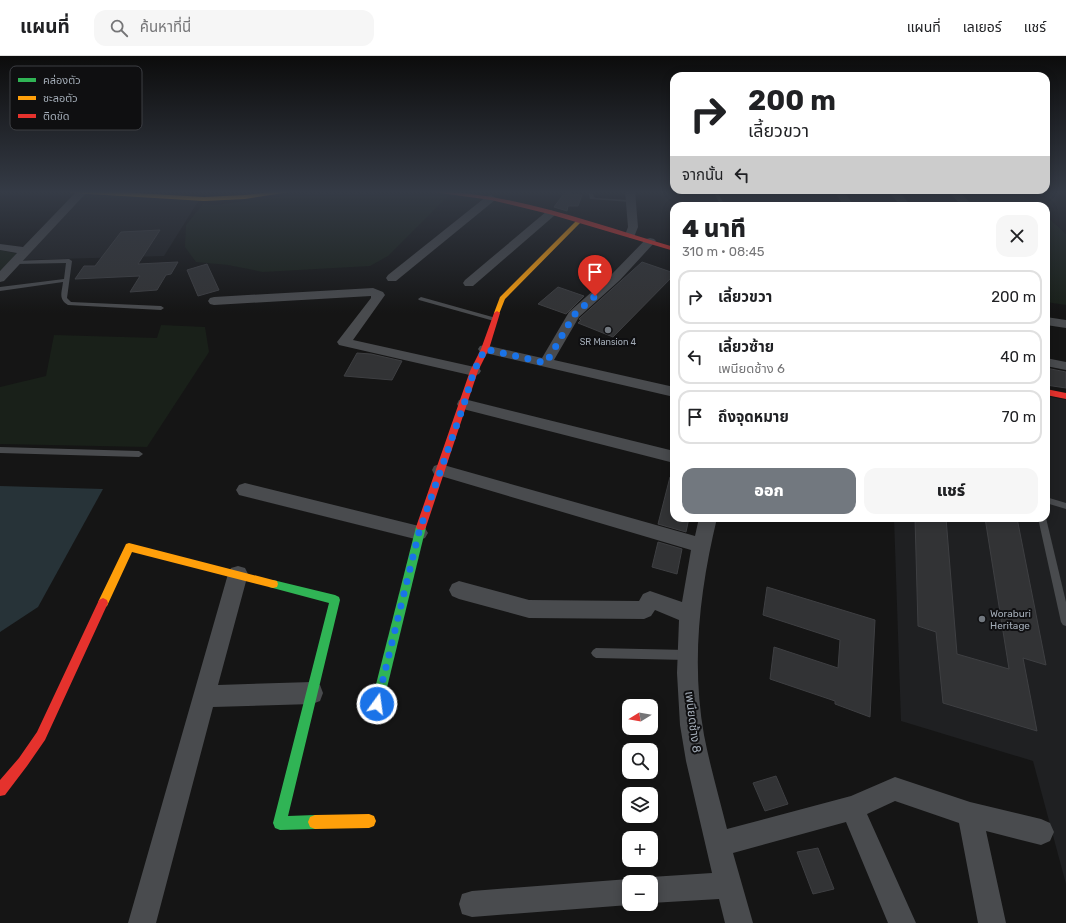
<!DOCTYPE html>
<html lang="th">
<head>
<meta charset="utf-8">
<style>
	:root { --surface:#fff; --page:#f6f6f6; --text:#202124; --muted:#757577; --line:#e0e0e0; --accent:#72787f }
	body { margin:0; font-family:Rubik,"Noto Sans Thai",sans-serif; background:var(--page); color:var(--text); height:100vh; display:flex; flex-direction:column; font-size:15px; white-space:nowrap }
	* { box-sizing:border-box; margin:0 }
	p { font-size:13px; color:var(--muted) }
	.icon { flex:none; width:22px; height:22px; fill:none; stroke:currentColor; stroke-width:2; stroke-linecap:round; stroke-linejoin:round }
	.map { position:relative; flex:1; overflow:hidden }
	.sheet { position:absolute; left:670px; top:146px; width:380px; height:320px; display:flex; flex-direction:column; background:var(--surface); border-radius:12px; box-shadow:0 2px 10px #0003 }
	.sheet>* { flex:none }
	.top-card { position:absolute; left:670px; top:16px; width:380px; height:122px; border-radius:12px; box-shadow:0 2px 10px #0003; background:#fff; color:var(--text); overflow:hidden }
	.needle { width:26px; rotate:259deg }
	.tools { position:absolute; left:622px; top:643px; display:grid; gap:8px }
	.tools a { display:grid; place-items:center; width:36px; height:36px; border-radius:8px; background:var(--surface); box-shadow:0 2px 10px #0003; font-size:20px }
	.pin { position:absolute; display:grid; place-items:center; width:34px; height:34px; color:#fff; margin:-41px -17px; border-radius:50% 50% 50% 0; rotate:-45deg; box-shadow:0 0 4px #0007 }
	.pin .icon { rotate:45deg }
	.me { position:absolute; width:44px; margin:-22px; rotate:14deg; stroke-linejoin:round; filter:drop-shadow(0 0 3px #0008) }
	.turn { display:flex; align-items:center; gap:14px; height:84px; padding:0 12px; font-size:18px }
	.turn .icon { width:52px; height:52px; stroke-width:2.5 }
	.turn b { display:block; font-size:28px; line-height:34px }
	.then { display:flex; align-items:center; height:38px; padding:0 12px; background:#0003; gap:8px; font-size:15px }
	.round { display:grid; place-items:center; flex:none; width:42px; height:42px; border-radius:12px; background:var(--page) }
	.summary { display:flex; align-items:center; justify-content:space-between; height:68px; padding:0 12px }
	h1 { font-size:24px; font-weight:800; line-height:30px }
	.button { display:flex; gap:8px; margin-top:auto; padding:8px 12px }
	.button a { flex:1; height:46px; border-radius:12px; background:var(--accent); color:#fff; font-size:16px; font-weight:800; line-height:46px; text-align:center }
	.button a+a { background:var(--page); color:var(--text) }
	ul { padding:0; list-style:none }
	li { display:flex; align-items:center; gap:12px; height:54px; margin:0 8px 6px; padding:0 4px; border:2px solid var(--line); border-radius:12px }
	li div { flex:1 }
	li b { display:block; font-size:15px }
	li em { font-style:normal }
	header { display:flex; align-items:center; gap:24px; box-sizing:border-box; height:56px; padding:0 20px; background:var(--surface); border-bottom:1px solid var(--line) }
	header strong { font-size:19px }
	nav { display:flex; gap:22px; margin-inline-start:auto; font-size:14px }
	.search { width:280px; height:36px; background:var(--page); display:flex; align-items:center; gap:10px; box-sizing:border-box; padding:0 14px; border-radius:12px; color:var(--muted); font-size:15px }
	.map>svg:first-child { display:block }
</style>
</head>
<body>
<header>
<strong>แผนที่</strong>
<div class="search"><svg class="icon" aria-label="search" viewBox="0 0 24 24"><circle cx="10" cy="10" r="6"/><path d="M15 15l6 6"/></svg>ค้นหาที่นี่</div>
<nav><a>แผนที่</a><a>เลเยอร์</a><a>แชร์</a></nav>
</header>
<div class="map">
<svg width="1066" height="867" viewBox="0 0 1066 867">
	<rect width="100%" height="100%" fill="#151515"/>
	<g fill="#1f2022">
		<polygon points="84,138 199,144 164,200 23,204"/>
		<polygon points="1046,340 1066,344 1066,828 1033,705 901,665 894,462 1046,462"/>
	</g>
	<g fill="#192019">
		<polygon points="319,135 448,140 388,200 370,210 263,216 228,209 196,206 185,191 186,169 203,148 215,149"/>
		<polygon points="957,135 1019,135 1035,150 972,150"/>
		<polygon points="1046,160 1066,178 1066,249 1046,246"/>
		<polygon points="0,194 18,198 0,215"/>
		<polygon points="161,269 205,271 209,296 147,391 0,388 0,331 46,320 54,279 157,282"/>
	</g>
	<polygon fill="#273338" points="0,430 103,433 38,551 0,576"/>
	<g fill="#323335" stroke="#3e3f42">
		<polygon points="566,135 570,135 569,138 582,139 578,150 568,150 567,155 554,151"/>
		<polygon points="160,174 138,208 178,206 171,218 166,219 157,234 130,236 140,220 75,223 84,210 95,210 121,176"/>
		<polygon points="642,206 674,217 674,219 613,281 578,267 581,264 579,263 580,262"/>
		<polygon points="207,208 219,234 198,240 187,214"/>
		<polygon points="558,231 584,240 566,258 538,248"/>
		<polygon points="357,297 371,298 402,305 392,324 344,320"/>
		<polygon points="1046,312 1066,316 1066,332 1046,329"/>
		<polygon points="670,421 674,421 674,462 689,462 686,476 658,468"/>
		<polygon points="915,462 946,462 957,598 1009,613 985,462 1017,462 1046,609 1023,602 1037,675 943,647 936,576 918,570"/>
		<polygon points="658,486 682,493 677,518 652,511"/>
		<polygon points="767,531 875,564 870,661 835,648 835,645 770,623 774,591 838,612 840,584 763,559"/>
		<polygon points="776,720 788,748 765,755 753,727"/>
		<polygon points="818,792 834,833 813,838 797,796"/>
	</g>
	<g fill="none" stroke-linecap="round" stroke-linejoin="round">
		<g fill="#494b4e" fill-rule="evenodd">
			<polygon points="588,135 592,135 594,141 596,142 630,144 632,145 630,146 590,143"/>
			<polygon points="713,135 717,135 725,150 721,150"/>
			<path d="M69,203L72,205L67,242L71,246L161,250L164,252L161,254L68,249C58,243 62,236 63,226L0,235V231L64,223L66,207L15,208L13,207V205Z"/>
			<polygon points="421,241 496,262 497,263 494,265 419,244 418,243"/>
			<polygon points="0,391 139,395 143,398 139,401 0,397"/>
			<polygon points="1046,441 1066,447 1066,453 1046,447"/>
			<polygon points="1038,462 1046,462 1066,546 1066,570 1063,569 1061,566"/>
			<polygon points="596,592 687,594 690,596 692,599 690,602 687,604 596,602 593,600 591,597 593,594"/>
		</g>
		<g fill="#494b4e" fill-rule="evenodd">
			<polygon points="77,135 88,135 4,225 0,226 0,215 17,197 0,194 0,188 23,191"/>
			<polygon points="625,135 635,135 638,171 634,181 630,182 625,179 628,171"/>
			<polygon points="834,135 844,135 854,150 844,150"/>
			<polygon points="888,135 899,135 911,150 901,150"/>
			<polygon points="948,135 959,135 973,150 962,150"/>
			<polygon points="491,139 496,142 495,144 396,225 388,225 386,222 388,219 487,140"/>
			<polygon points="551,154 556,157 555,159 473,230 465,230 463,227 465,224 547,155"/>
			<polygon points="650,182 654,183 656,185 654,187 620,224 579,261 554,304 674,331 674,341 485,297 480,296 478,293 480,290 485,289 542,302 569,256 612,218 646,183"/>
			<polygon points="373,232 383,236 385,239 353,284 479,312 481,315 479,318 474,320 339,289 337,286 371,242 371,240 214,249 210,248 208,245 210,242 214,241"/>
			<polygon points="1046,261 1066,264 1066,272 1046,269"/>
			<polygon points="1046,302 1066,306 1066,314 1046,310"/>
			<polygon points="464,343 674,395 674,407 459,352 457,348 459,344"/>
			<path d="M440,408L695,480L699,462H717C700,533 691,606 704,679C710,710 719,741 727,773L851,740L895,721L970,746L1041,763L1050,767L1054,776L1050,785L1041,789L986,775L1006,867H978L959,767L895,745L867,758L916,867H888L846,766L733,797L753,867H725L719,843L651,847V826H641L642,825L651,821L712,817L686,705L680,669L677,617L679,564L655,554L651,560L644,563L529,562L459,543L452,540L449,534L452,528L459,525L529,544L639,545L643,538L650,535L682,546L691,494L434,418L432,414L434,410Z"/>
			<polygon points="245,427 419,470 425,472 428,477 425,482 419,484 239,439 236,434 239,429"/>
			<polygon points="238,510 245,512 248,518 218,629 312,626 320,629 323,637 320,645 312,648 213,651 156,867 128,867 228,518 231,512"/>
			<polygon points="629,823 637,826 629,826 629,848 632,848 629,849 472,861 462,858 459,848 462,838 472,835"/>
		</g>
		<g fill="#30b455" fill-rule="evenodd">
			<polygon points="421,467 424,468 426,471 383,648 381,652 377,654 373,652 371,648 416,471 418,468"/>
			<polygon points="273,524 335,539 339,541 340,544 288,760 315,759 320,761 322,766 320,771 315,773 280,774 275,772 273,767 329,547 269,531 268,528 269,525"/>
		</g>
		<g fill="#ff9f0a" fill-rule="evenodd">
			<polygon points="70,135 102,135 204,141 245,139 279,135 296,135 245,143 204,145 72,137"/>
			<polygon points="577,164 582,165 505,243 499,258 495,258 494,257 500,241"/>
			<polygon points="129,487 273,524 277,525 278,528 277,531 273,532 132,496 107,550 103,552 99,550 98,547 99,544 126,488"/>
			<polygon points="369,758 374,760 376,765 374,770 369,772 315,773 310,771 308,766 310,761 315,759"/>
		</g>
		<g fill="#e5322d" fill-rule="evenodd">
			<path d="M426,135C509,135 595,168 674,191V195L549,158L491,144Z"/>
			<polygon points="497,255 500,257 489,293 478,315 426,471 424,474 418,474 416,471 470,315 481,293 494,257"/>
			<polygon points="1046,333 1066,337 1066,343 1046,339"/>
			<polygon points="103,542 107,544 108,547 45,684 27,710 5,739 0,740 0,724 19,702 37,676 99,544"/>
		</g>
	</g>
	<linearGradient id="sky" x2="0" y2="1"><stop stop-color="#0c0c0c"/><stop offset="0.53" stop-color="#353b46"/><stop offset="1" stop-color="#353b46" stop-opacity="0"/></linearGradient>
	<rect width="1066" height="257" fill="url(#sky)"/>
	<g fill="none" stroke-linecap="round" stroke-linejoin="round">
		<polyline stroke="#1a73e8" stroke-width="7" stroke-dasharray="0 12.6" points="377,648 419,476 464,348 474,315 485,293 546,307 574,259 595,240"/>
	</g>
	<g fill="#72787f" stroke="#0f0f11" stroke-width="1.5">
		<circle cx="608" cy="274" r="4"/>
		<circle cx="982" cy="563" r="4"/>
	</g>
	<g text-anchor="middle" stroke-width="4" stroke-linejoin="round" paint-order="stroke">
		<g font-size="9" fill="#a4adb8" stroke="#0f0f11">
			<text x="608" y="289">SR Mansion 4</text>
		</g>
		<g font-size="10" fill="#a4adb8" stroke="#0f0f11" text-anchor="start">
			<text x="990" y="561">Woraburi<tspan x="990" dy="12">Heritage</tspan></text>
		</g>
		<g font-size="12" fill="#a4adb8" stroke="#0f0f11">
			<text transform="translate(693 666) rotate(83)" y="4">เพนียดช้าง 8</text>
		</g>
	</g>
	<rect x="10" y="10" width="132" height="64" rx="6" fill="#0f0f11" stroke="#3c3e43" stroke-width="1"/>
	<rect x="18" y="22" width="18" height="4" fill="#30b455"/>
	<rect x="18" y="40" width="18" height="4" fill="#ff9f0a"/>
	<rect x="18" y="58" width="18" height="4" fill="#e5322d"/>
	<g font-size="11" fill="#a4adb8">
		<text x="43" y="28">คล่องตัว</text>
		<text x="43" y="46">ชะลอตัว</text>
		<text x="43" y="64">ติดขัด</text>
	</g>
</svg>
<div class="tools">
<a><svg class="needle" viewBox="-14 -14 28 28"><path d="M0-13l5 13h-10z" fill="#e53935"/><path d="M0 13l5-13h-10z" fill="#757577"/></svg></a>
<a><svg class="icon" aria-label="search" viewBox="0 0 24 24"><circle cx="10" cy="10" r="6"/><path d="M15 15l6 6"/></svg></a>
<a><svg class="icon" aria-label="layers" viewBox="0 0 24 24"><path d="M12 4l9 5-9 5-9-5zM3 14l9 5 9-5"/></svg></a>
<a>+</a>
<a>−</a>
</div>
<div class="pin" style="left:595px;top:240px;background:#d93025"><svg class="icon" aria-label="arrive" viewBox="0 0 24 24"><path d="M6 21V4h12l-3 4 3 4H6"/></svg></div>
<svg class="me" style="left:377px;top:648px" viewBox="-20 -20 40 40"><circle r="17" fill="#1a73e8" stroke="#fff" stroke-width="3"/><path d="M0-11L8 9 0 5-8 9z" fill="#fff"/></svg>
<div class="top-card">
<div class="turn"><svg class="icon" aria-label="right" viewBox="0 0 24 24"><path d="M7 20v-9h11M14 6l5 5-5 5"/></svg><div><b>200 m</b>เลี้ยวขวา</div></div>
<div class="then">จากนั้น<svg class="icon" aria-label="left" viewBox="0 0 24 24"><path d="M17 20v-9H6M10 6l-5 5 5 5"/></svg></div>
</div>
<section class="sheet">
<div class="summary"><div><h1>4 นาที</h1><p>310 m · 08:45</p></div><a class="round"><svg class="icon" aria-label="close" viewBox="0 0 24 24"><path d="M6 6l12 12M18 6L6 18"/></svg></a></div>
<ul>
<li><svg class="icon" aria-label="right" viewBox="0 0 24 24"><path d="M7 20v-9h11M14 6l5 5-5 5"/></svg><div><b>เลี้ยวขวา</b></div><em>200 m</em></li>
<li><svg class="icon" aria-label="left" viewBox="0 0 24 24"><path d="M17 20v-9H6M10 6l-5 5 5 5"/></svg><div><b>เลี้ยวซ้าย</b><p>เพนียดช้าง 6</p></div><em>40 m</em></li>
<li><svg class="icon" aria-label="arrive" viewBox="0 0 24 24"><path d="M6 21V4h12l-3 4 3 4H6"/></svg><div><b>ถึงจุดหมาย</b></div><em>70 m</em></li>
</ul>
<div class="button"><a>ออก</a><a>แชร์</a></div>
</section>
</div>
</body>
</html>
